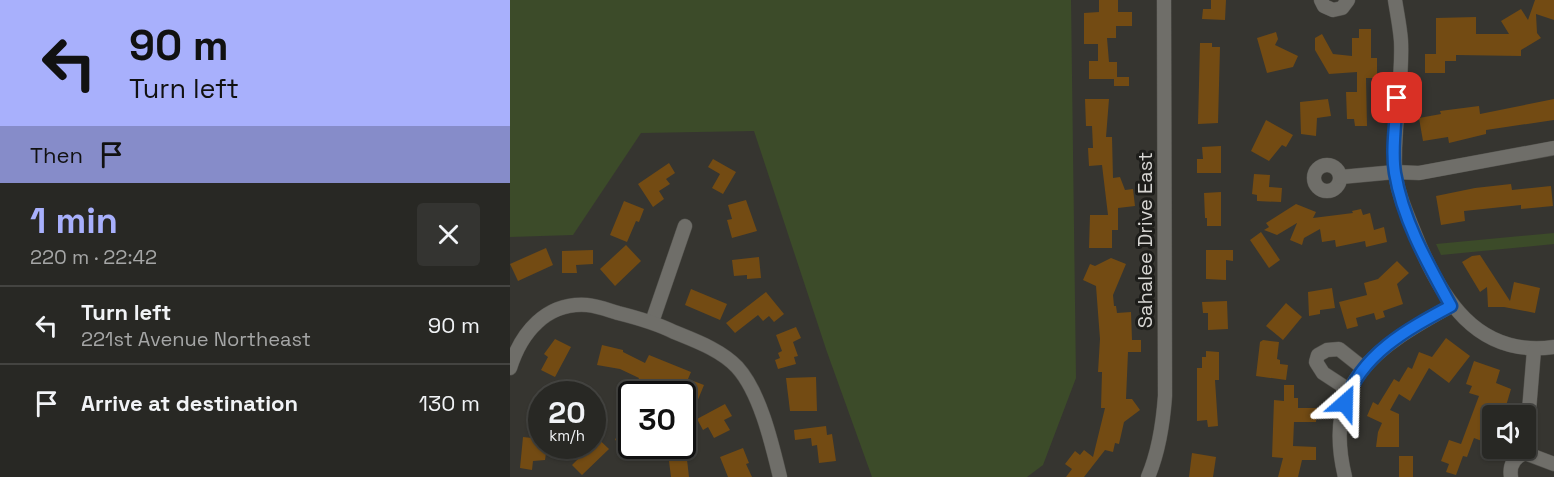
<!DOCTYPE html>
<html lang="en">
<head>
<meta charset="utf-8">
<style>
	:root { --surface:#282824; --page:#343431; --text:#f1f3f6; --muted:#a5a6a6; --line:#444441; --accent:#a8b0fc }
	body { margin:0; font-family:"Space Grotesk",sans-serif; background:var(--page); color:var(--text); height:100vh; display:flex; flex-direction:column; font-size:22px; white-space:nowrap }
	* { box-sizing:border-box; margin:0 }
	p { font-size:20px; color:var(--muted) }
	.icon { flex:none; width:33px; height:33px; fill:none; stroke:currentColor; stroke-width:2; stroke-linecap:round; stroke-linejoin:round }
	.map { position:relative; flex:1; overflow:hidden }
	.sheet { display:flex; flex-direction:column; background:var(--surface); width:510px }
	.sheet>* { flex:none }
	.guide { background:#a8b0fc; color:#111; overflow:hidden }
	.fabs { position:absolute; left:972px; top:405px; display:grid; gap:12px }
	.fabs a { display:grid; place-items:center; width:54px; height:54px; border-radius:6px; background:var(--surface); box-shadow:0 2px 4px #0004,0 0 0 2px var(--line); font-size:30px }
	.speed { position:absolute; left:18px; top:381px; display:flex; gap:12px; font-size:30px; font-weight:700; text-align:center }
	.speed>* { display:grid; place-content:center; width:78px; height:78px; border-radius:50%; background:var(--surface); box-shadow:0 2px 4px #0004,0 0 0 2px var(--line); line-height:1 }
	.speed small { font-size:15px; font-weight:400 }
	.speed .limit { border:3px solid #111; border-radius:9px; background:#fff; color:#111 }
	.pin { position:absolute; display:grid; place-items:center; width:51px; height:51px; color:#fff; margin:-26px; border-radius:12px; box-shadow:0 3px 9px #0006 }
	.me { position:absolute; width:66px; margin:-33px; rotate:25deg; stroke-linejoin:round; filter:drop-shadow(0 0 4px #0008) }
	.turn { display:flex; align-items:center; gap:21px; height:126px; padding:0 30px; font-size:27px }
	.turn .icon { width:78px; height:78px; stroke-width:2.5 }
	.turn b { display:block; font-size:42px; line-height:51px }
	.then { display:flex; align-items:center; height:57px; padding:0 30px; background:#0003; gap:12px; font-size:22px }
	.round { display:grid; place-items:center; flex:none; width:63px; height:63px; border-radius:6px; background:var(--page) }
	.overview { display:flex; align-items:center; justify-content:space-between; height:102px; padding:0 30px }
	h1 { font-size:36px; font-weight:700; line-height:45px; color:var(--accent) }
	ul { padding:0; list-style:none }
	li { display:flex; align-items:center; gap:18px; height:78px; padding:0 30px; border-top:2px solid var(--line) }
	li div { flex:1 }
	li b { display:block; font-size:22px }
	li em { font-style:normal }
	main { display:flex; flex:1; min-height:0 }
	.map>svg:first-child { display:block }
</style>
</head>
<body>
<main>
<section class="sheet">
<div class="guide">
<div class="turn"><svg class="icon" aria-label="left" viewBox="0 0 24 24"><path d="M17 20v-9H6M10 6l-5 5 5 5"/></svg><div><b>90 m</b>Turn left</div></div>
<div class="then">Then<svg class="icon" aria-label="arrive" viewBox="0 0 24 24"><path d="M6 21V4h12l-3 4 3 4H6"/></svg></div>
</div>
<div class="overview"><div><h1>1 min</h1><p>220 m · 22:42</p></div><a class="round"><svg class="icon" aria-label="close" viewBox="0 0 24 24"><path d="M6 6l12 12M18 6L6 18"/></svg></a></div>
<ul>
<li><svg class="icon" aria-label="left" viewBox="0 0 24 24"><path d="M17 20v-9H6M10 6l-5 5 5 5"/></svg><div><b>Turn left</b><p>221st Avenue Northeast</p></div><em>90 m</em></li>
<li><svg class="icon" aria-label="arrive" viewBox="0 0 24 24"><path d="M6 21V4h12l-3 4 3 4H6"/></svg><div><b>Arrive at destination</b></div><em>130 m</em></li>
</ul>
</section>
<div class="map">
<svg width="1044" height="477" viewBox="0 0 1044 477">
	<rect width="100%" height="100%" fill="#363530"/>
	<g fill="#3c4b29">
		<polygon points="0,0 561,0 566,378 533,465 517,477 362,477 317,352 244,131 131,133 63,235 0,237"/>
		<polygon points="1044,233 1044,244 931,255 926,244"/>
	</g>
	<g fill="#734b13">
		<polygon points="589,0 608,0 608,12 622,12 622,26 606,26 606,38 597,38 599,62 607,62 607,77 619,77 619,86 604,86 604,79 579,79 579,61 588,61 588,44 574,44 574,13 589,12"/>
		<polygon points="701,0 716,0 715,20 692,19 693,9 701,9"/>
		<polygon points="1025,0 1044,0 1044,20 1026,14 1027,33 1031,38 1011,50 1011,56 946,55 946,61 935,61 935,73 915,73 915,54 926,54 926,18 966,17 966,34 999,34 991,21 1011,9 1018,20"/>
		<polygon points="849,29 861,29 861,58 867,58 867,78 856,78 857,126 845,126 844,119 837,119 836,92 847,92 847,72 819,74 805,50 805,38 812,34 823,54 842,56 842,38 849,38"/>
		<polygon points="766,32 768,39 765,45 788,56 783,67 757,73 747,38"/>
		<polygon points="690,43 702,43 702,47 710,47 708,123 688,124"/>
		<polygon points="575,99 599,99 596,137 602,137 603,178 610,177 615,190 623,189 625,206 608,208 608,230 602,230 602,248 579,248 580,215 598,215 592,165 579,166 578,148 583,148 582,126 576,126"/>
		<polygon points="818,99 821,116 807,118 806,136 791,134 790,102"/>
		<polygon points="1044,99 1044,120 976,130 976,134 939,143 938,137 913,141 909,118 931,114 930,111 969,106 970,114"/>
		<polygon points="756,120 783,135 776,147 772,145 759,161 741,151"/>
		<polygon points="711,146 711,173 687,173 687,159 693,159 692,147"/>
		<polygon points="203,159 226,172 213,194 202,188 210,174 198,167"/>
		<polygon points="159,163 165,173 156,179 160,184 149,191 154,199 143,207 128,184"/>
		<polygon points="744,174 760,175 759,187 772,188 771,202 747,201 747,195 742,194"/>
		<polygon points="1001,184 1002,190 1041,186 1043,206 1011,209 1011,205 954,211 955,221 931,225 926,196 965,188"/>
		<polygon points="711,192 711,226 697,226 697,218 695,218 694,193"/>
		<polygon points="236,200 247,231 222,238 217,220 222,219 218,205"/>
		<polygon points="114,201 134,209 129,222 126,221 117,242 100,235"/>
		<polygon points="786,204 806,212 803,218 843,213 842,211 851,209 853,215 860,213 864,230 874,227 877,242 856,247 855,241 826,247 825,240 812,242 810,229 794,238 792,245 780,240 787,223 767,235 754,230 759,227 756,223"/>
		<polygon points="751,232 770,260 759,268 740,240"/>
		<polygon points="116,245 131,261 105,286 90,269"/>
		<polygon points="36,248 43,265 8,281 0,264"/>
		<polygon points="83,250 83,264 66,265 67,273 52,273 52,251"/>
		<polygon points="696,250 723,250 723,261 716,260 716,280 696,279"/>
		<polygon points="970,255 1000,301 1004,282 1030,288 1025,313 994,307 978,307 977,287 970,292 952,262 962,256"/>
		<polygon points="249,257 251,278 237,279 237,275 224,276 222,260"/>
		<polygon points="601,258 616,264 603,295 604,306 606,306 607,313 621,312 622,340 631,340 631,352 618,352 616,399 622,399 630,410 614,422 609,444 605,443 603,452 595,450 574,477 556,477 562,469 555,464 565,451 570,455 574,450 583,457 595,408 591,408 592,372 588,372 590,339 586,286 573,280 580,264 585,266"/>
		<polygon points="887,261 899,273 887,284 893,304 873,311 875,317 866,320 864,313 846,318 848,326 837,329 829,302 857,295 854,283 868,279"/>
		<polygon points="822,288 825,308 810,310 810,314 799,316 798,292"/>
		<polygon points="181,289 217,304 210,320 175,305"/>
		<polygon points="256,292 274,314 264,322 259,316 253,321 248,315 225,333 216,323"/>
		<polygon points="717,301 718,329 698,330 698,313 693,313 692,302"/>
		<polygon points="776,303 792,317 773,340 756,326"/>
		<polygon points="286,327 291,338 283,342 288,356 284,357 286,364 268,369 265,360 270,358 268,353 272,351 266,335"/>
		<polygon points="936,338 960,356 939,383 919,368 900,401 889,394 880,410 889,414 889,447 866,447 868,432 872,423 857,416 863,402 868,405 884,379 889,382 898,367 902,369 909,352 922,357"/>
		<polygon points="45,339 61,347 45,377 31,370 38,357 34,354"/>
		<polygon points="753,340 769,342 767,359 770,360 770,364 778,365 776,380 746,376 750,342"/>
		<polygon points="92,345 113,350 113,352 135,363 139,355 181,372 178,379 194,385 187,402 145,385 141,394 125,387 129,378 110,369 87,365"/>
		<polygon points="696,351 709,352 709,380 705,380 708,426 698,427 697,420 687,421 687,368 692,368 692,357 696,357"/>
		<polygon points="964,361 990,370 986,383 1001,389 993,416 982,416 982,445 964,438 957,457 953,456 946,475 936,472 939,464 931,461 939,440 951,444 969,396 959,393 962,386 956,384"/>
		<polygon points="306,377 307,411 280,411 276,378"/>
		<polygon points="774,385 784,385 784,398 788,398 788,408 807,408 806,422 784,422 783,446 806,447 806,460 792,460 788,477 768,477 773,458 762,457 764,400 774,401"/>
		<polygon points="215,404 222,416 214,420 220,430 204,438 198,427 193,430 187,419"/>
		<polygon points="29,413 32,413 32,446 37,446 35,460 23,461 22,470 10,468 13,437 22,438"/>
		<polygon points="111,426 122,430 122,446 148,446 143,457 105,440"/>
		<polygon points="316,426 317,435 322,434 326,461 309,463 307,445 302,446 301,438 285,440 284,430"/>
		<polygon points="82,433 99,449 72,475 62,465 69,458 65,455 75,446 82,446"/>
		<polygon points="233,448 239,463 236,464 242,477 218,477 210,457"/>
		<polygon points="176,451 179,477 161,477 158,453"/>
		<polygon points="682,453 706,457 703,477 679,477"/>
		<rect x="889" y="456" width="14" height="21"/>
	</g>
	<g fill="none" stroke-linecap="round" stroke-linejoin="round">
		<defs>
			<g id="minor">
				<polyline points="811,0 814,6 823,10 832,8 838,0"/>
				<path d="M885,0C887,13 890,27 891,41C893,83 883,126 885,169C886,190 897,214 905,234C930,297 966,358 1044,347"/>
				<circle cx="817" cy="178" r="13"/>
				<polyline points="831,177 885,172 909,173 1044,148"/>
				<polyline points="142,322 175,226"/>
				<path d="M0,368C11,333 36,302 77,305C88,306 98,310 108,313C128,318 146,323 164,332C186,341 211,350 227,367C250,392 262,444 270,477"/>
				<polyline points="839,390 813,373 806,362 808,355 817,350 829,349 853,368"/>
				<polyline points="1016,447 1024,350"/>
				<path d="M638,477C649,451 653,424 655,396L654,0"/>
				<path d="M835,477C812,382 866,347 941,306"/>
				<path d="M1001,477C999,465 1004,457 1015,453L1044,464"/>
			</g>
		</defs>
		<use href="#minor" stroke="#52514c" stroke-width="15"/>
		<use href="#minor" stroke="#6f6e69" stroke-width="14"/>
	</g>
	<g fill="none" stroke-linecap="round" stroke-linejoin="round">
		<defs>
			<path id="route" d="M835,403C851,354 898,329 941,306C918,264 893,221 885,173C881,149 886,122 887,98"/>
		</defs>
		<use href="#route" stroke="#114b97" stroke-width="15"/>
		<use href="#route" stroke="#1a73e8" stroke-width="10"/>
	</g>
	<g text-anchor="middle" stroke-width="6" stroke-linejoin="round" paint-order="stroke">
		<g font-size="20" fill="#d6d5d2" stroke="#1d1d1a">
			<text transform="translate(635 240) rotate(-90)" y="7">Sahalee Drive East</text>
		</g>
	</g>
</svg>
<div class="fabs">
<a><svg class="icon" aria-label="sound" viewBox="0 0 24 24"><path d="M4 9h4l5-4v14l-5-4H4zM17 9q2 3 0 6"/></svg></a>
</div>
<div class="speed"><div>20<small>km/h</small></div><div class="limit">30</div></div>
<div class="pin" style="left:887px;top:98px;background:#d93025"><svg class="icon" aria-label="arrive" viewBox="0 0 24 24"><path d="M6 21V4h12l-3 4 3 4H6"/></svg></div>
<svg class="me" style="left:835px;top:403px" viewBox="-20 -20 40 40"><path d="M0-17L14 15 0 8-14 15z" fill="#1a73e8" stroke="#fff" stroke-width="4"/></svg>
</div>
</main>
</body>
</html>
